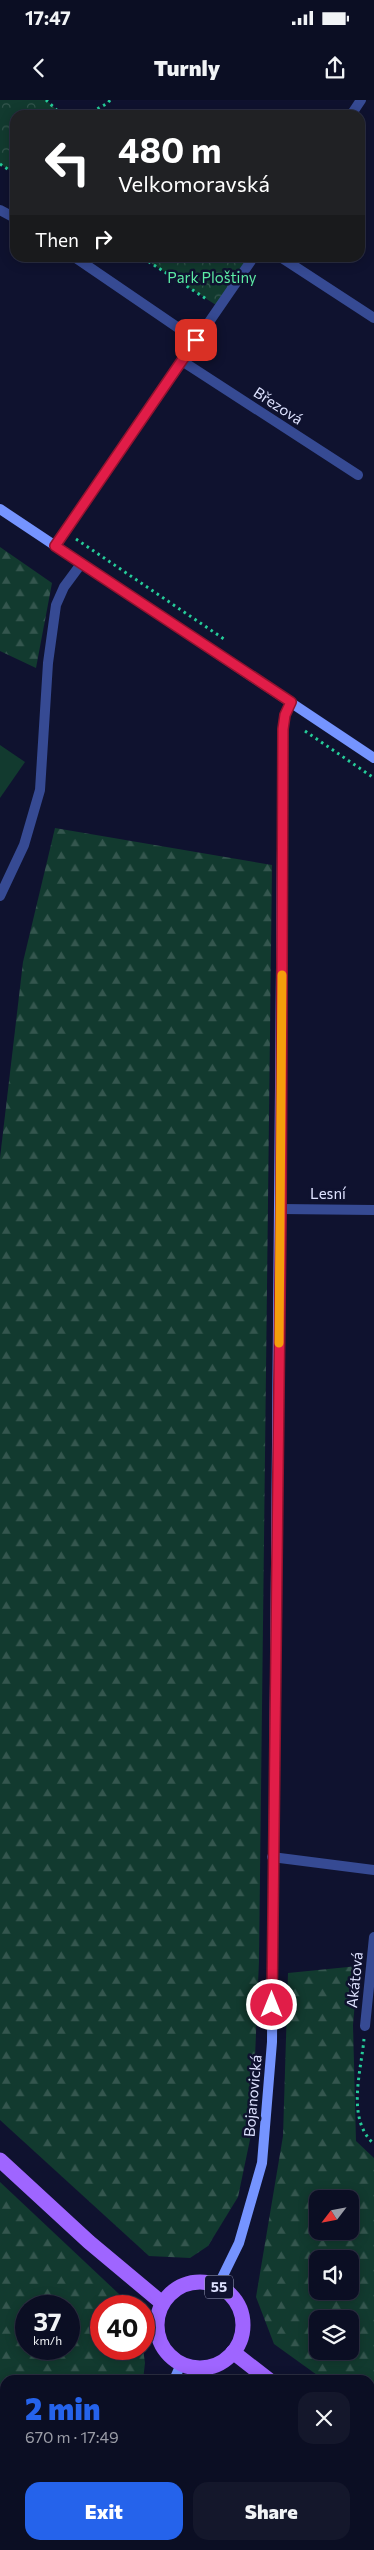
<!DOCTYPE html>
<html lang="en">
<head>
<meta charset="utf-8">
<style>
	:root { --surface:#0b0e23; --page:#14172b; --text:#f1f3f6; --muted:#9a9ca6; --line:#2b2e41; --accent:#2563eb }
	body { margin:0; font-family:Commissioner,sans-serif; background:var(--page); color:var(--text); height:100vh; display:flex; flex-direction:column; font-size:19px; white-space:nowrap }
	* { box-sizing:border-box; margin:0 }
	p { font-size:16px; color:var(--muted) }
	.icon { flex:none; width:28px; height:28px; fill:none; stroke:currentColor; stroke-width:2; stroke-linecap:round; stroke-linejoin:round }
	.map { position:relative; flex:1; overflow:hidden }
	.side { position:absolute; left:0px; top:2275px; width:375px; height:175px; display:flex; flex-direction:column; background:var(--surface); border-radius:15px 15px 0 0; box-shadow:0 2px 12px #0003,0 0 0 1px var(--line) }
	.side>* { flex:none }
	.top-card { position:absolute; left:10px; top:10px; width:355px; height:152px; border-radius:15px; box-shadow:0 2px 12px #0003,0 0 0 1px var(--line); background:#202124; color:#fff; overflow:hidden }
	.needle { width:32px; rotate:238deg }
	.tools { position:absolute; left:309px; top:2090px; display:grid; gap:10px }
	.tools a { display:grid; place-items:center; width:50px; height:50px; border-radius:10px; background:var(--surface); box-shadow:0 2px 12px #0003,0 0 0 1px var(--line); font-size:25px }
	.speed { position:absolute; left:15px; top:2195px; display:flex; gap:10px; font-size:25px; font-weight:700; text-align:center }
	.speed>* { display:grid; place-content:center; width:65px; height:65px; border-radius:50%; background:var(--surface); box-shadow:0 2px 12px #0003,0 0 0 1px var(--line); line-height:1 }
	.speed small { font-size:12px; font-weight:400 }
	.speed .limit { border:8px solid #d22; background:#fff; color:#111 }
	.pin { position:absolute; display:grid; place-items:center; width:42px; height:42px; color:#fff; margin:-21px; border-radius:10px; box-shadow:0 2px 8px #0006 }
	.me { position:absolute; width:55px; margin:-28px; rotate:0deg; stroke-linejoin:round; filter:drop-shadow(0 0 4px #0008) }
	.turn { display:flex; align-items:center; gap:18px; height:105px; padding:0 25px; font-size:22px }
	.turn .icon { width:65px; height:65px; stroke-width:2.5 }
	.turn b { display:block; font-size:35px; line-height:42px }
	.then { display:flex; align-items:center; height:48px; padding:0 25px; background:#0003; gap:10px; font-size:19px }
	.round { display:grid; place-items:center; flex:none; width:52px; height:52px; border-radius:15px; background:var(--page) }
	.head { display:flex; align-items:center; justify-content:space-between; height:85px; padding:0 25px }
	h1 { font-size:30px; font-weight:800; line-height:38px; color:var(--accent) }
	.action { display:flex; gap:10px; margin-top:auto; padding:10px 25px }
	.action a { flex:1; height:58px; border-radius:15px; background:var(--accent); color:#fff; font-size:20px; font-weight:800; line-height:58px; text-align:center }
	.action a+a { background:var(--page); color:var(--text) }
	.status { display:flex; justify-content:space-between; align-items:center; height:35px; padding:0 25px; background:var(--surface); direction:ltr }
	.status svg { height:14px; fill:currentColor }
	header { display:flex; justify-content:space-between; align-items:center; height:65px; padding:0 25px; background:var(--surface); font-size:22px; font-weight:800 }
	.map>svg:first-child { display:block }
</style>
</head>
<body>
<div class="status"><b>17:47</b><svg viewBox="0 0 49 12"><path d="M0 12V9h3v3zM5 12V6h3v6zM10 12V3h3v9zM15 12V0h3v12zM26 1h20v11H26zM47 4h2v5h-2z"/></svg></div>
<header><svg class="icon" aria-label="back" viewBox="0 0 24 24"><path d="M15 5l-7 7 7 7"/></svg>Turnly<svg class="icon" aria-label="share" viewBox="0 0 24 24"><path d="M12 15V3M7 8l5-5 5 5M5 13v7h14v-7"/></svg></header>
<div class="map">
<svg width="374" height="2450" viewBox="0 0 374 2450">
	<defs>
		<pattern id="grass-dots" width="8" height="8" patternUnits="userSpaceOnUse" patternTransform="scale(1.25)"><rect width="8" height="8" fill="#123a2f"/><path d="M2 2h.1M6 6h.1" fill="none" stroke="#34564e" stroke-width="1.8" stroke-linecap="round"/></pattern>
		<pattern id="forest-firs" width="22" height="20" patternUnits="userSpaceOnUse" patternTransform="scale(1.25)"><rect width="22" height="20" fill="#123a2f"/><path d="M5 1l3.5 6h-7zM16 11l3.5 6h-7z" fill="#34564e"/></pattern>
		<pattern id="park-crowns" width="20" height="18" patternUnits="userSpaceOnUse" patternTransform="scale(1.25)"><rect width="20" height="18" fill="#123a2f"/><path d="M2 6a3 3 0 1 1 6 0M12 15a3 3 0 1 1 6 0" fill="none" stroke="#34564e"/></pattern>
	</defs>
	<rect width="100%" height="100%" fill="#0f122f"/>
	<polygon fill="url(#grass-dots)" points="370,2390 374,2393 374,2450 213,2450 211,2445 370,2445"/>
	<g fill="url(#forest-firs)" fill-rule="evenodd">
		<polygon points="0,447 52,483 36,568 0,551"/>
		<polygon points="55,728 272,765 259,1861 252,2030 238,2097 208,2146 190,2158 149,2156 0,2020 0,1058 23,862"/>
		<path d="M358,1866L353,1925L356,2041L374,2058V2316L370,2313V2280H324L274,2244L256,2197L283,2036L288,1873ZM318,2099H350V2131H318ZM318,2159H350V2191H318ZM318,2219H350V2251H318Z"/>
		<path d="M0,2082L119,2194L127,2206H101V2249H143L145,2263L143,2280H5V2445H132L133,2450H0ZM69,2206V2249H26V2206Z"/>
		<polygon points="171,2445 211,2445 213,2450 173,2450"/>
	</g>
	<g fill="url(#park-crowns)">
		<polygon points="0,0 46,0 62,15 15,15 15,74 0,64"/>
		<polygon points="143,158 253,158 219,207"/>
	</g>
	<polygon fill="#123a2f" points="0,645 25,662 0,698"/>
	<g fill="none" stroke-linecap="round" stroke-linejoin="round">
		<g stroke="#25cc99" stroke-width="3" stroke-dasharray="2.5 4" stroke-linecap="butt">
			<polyline points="46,0 62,15"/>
			<polyline points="86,15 108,3 110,0"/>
			<polyline points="0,64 15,74"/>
			<polyline points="143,158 208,200"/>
			<polyline points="76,439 224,539"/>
			<polyline points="305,631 374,678"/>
			<path d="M364,1939C361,1972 346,2019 374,2044"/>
		</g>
		<polyline stroke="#364a93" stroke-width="10" points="0,796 24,745 40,690 48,563 56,505 64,487 81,464"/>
		<g stroke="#364a93" stroke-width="10">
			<polyline points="351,15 361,0"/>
			<polyline points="0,110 15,118"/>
			<polyline points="76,158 196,240"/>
			<polyline points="282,158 374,218"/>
			<polyline points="182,261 358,375"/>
			<polyline points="55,446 253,158"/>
			<polyline points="281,1109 374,1110"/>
			<polyline points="272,1757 374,1770"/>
			<polyline points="365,1926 374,1837"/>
		</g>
		<g stroke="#7594ff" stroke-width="10">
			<polyline points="0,409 374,658"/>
			<polyline points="218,2186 239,2143 262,2063 272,1942 283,629 285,615 291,602"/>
			<polyline points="174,2280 181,2264"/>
			<polyline points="156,2445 157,2450"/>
		</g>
		<g stroke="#9f65ff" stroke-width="15">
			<polyline points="0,2060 89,2142 162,2203"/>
			<circle cx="200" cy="2225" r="43"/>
			<polyline points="233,2252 269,2280"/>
			<polyline points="370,2356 374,2359"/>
		</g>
	</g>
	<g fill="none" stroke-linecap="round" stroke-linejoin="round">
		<defs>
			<polyline id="route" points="196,240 55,446 291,602 285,615 283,629 281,1109 272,1905"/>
		</defs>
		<use href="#route" stroke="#92132f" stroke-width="12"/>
		<use href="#route" stroke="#e11d48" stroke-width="9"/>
		<polyline stroke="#f59e0b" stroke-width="9" points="279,1243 282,875"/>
	</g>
	<g text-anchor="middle" stroke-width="5" stroke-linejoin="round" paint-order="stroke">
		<rect fill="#0f122f" stroke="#a0a4c1" stroke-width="1" x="205" y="2175.5" width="28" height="23" rx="4"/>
		<g font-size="14" font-weight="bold" fill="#dee2ff">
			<text x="219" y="2192">55</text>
		</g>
		<g font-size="15" fill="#5deca5" stroke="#0f122f">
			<text x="212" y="183">Park Ploštiny</text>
		</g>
		<g font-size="15" fill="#dee2ff" stroke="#0f122f">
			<text transform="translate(278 306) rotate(33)" y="5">Březová</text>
			<text x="328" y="1099">Lesní</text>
			<text transform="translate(355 1880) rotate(-84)" y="5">Akátová</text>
			<text transform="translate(253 1996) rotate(-85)" y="5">Bojanovická</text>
		</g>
	</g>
</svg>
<div class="tools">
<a><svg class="needle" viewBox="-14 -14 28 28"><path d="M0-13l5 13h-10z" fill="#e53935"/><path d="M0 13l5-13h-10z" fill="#9a9ca6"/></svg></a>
<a><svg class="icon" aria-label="sound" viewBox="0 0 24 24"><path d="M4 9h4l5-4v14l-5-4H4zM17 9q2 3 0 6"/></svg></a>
<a><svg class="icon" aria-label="layers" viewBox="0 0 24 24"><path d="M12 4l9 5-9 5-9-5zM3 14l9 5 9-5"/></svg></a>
</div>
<div class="speed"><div>37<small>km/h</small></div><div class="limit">40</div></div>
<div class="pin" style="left:196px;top:240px;background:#d93025"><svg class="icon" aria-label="arrive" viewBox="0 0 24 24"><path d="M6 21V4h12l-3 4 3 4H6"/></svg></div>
<svg class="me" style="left:272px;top:1905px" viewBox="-20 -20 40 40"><circle r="17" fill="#e11d48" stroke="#fff" stroke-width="3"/><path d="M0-11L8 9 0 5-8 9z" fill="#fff"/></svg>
<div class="top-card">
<div class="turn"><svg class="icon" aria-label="left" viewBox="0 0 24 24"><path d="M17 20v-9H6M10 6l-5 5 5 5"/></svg><div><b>480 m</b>Velkomoravská</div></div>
<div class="then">Then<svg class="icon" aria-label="right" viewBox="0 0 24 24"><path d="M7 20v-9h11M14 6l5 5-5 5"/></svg></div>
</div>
<section class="side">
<div class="head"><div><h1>2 min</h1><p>670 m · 17:49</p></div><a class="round"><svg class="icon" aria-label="close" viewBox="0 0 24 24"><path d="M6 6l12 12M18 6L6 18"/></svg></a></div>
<div class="action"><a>Exit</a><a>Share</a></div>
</section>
</div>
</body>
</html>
